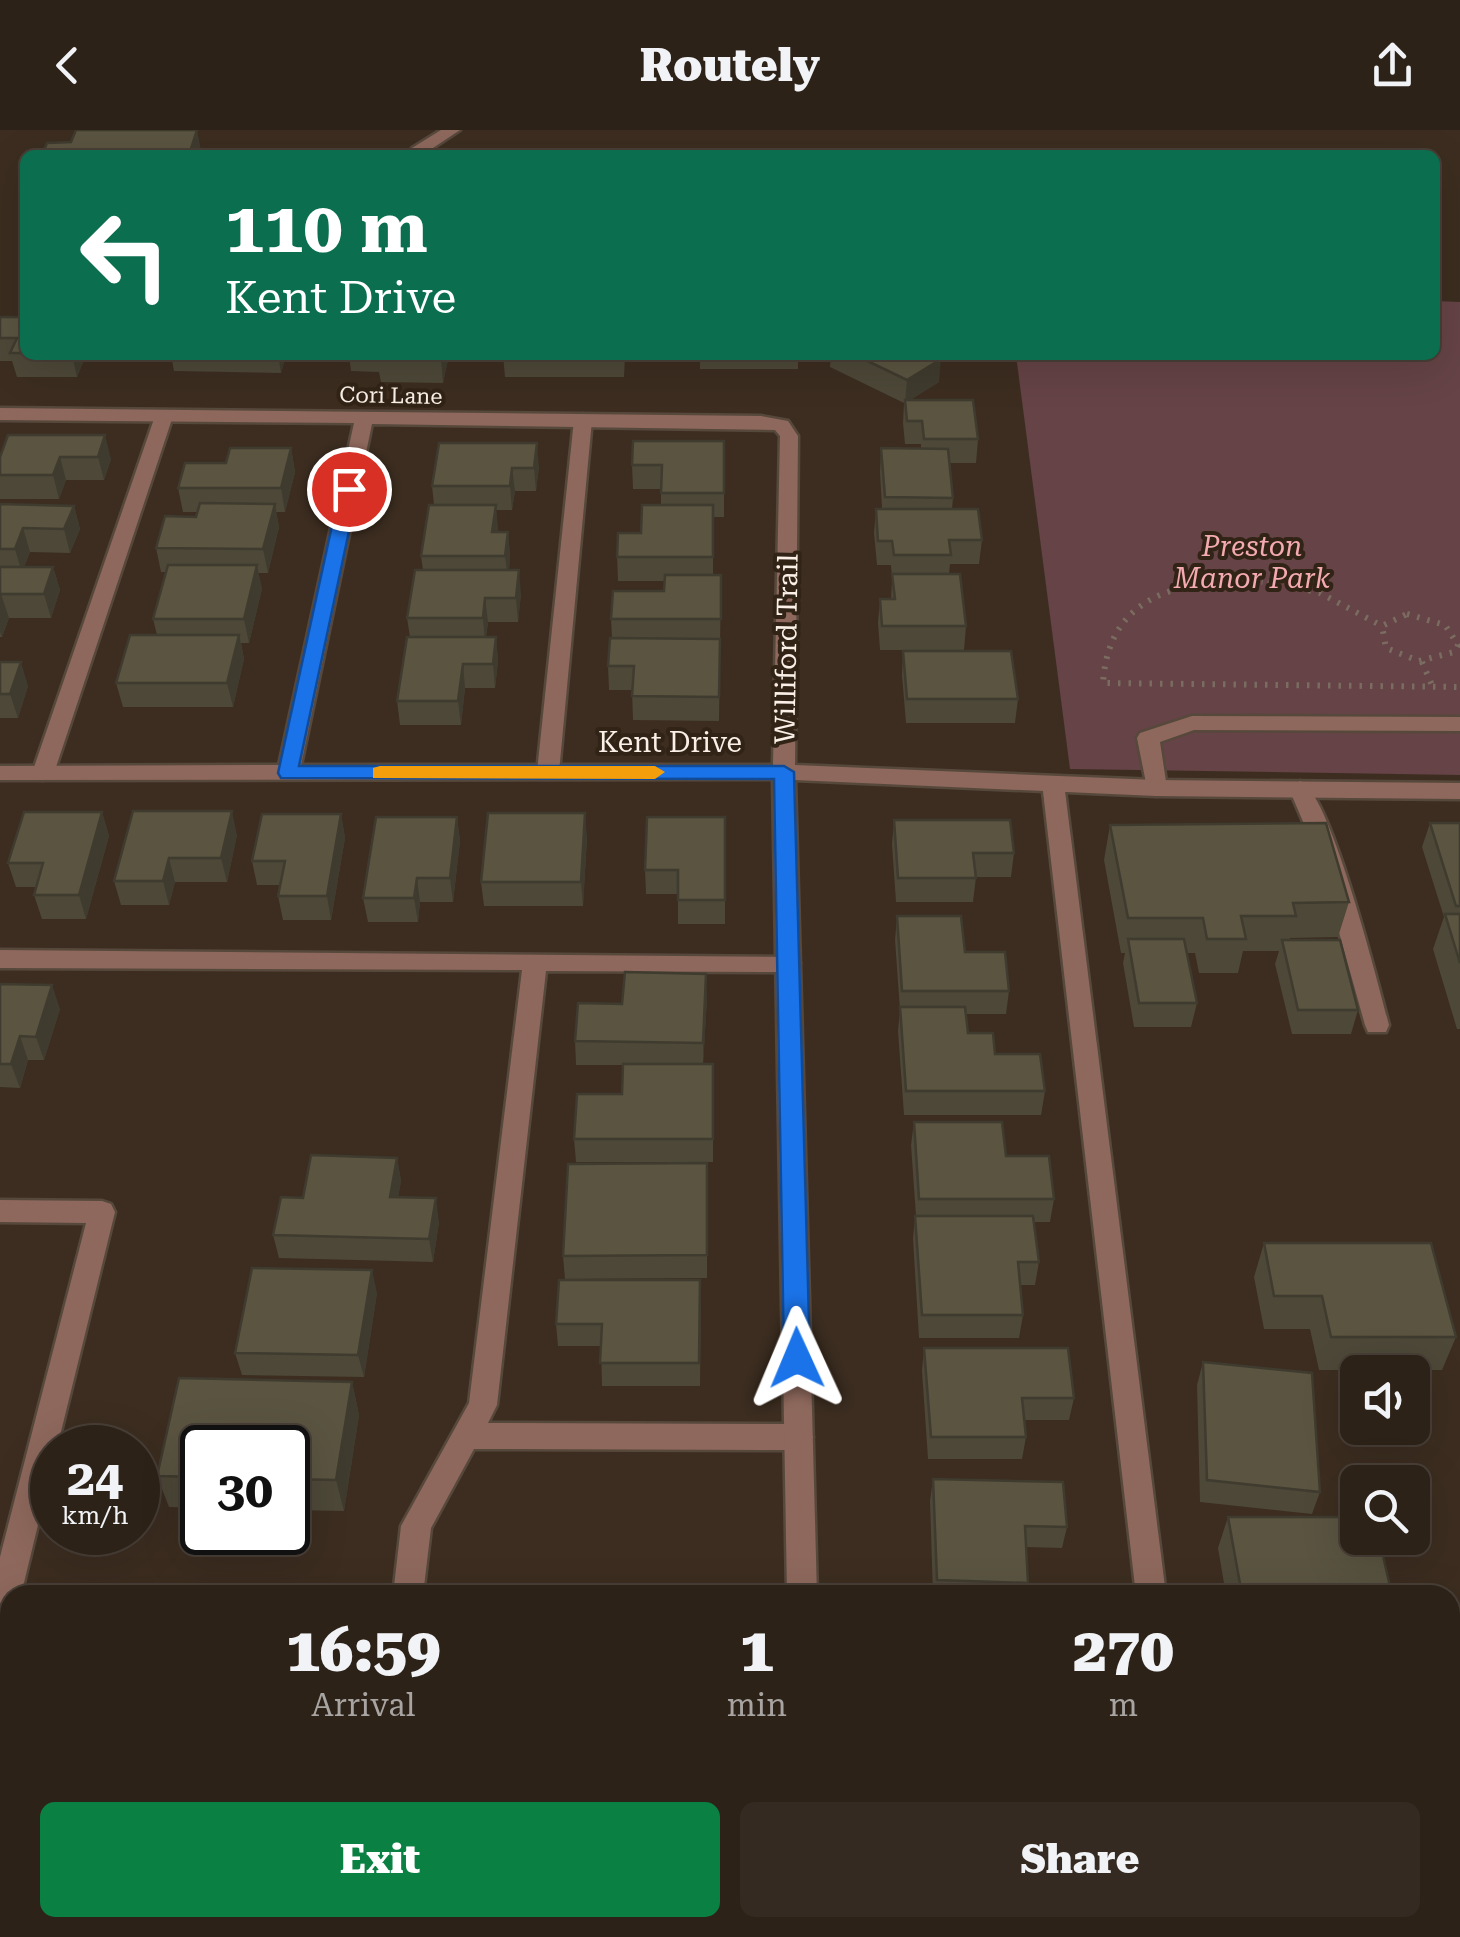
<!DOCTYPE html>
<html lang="en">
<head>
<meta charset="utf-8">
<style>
	:root { --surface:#2d2218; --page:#352a21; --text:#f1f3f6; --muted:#a7a4a2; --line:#483f37; --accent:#0b8043 }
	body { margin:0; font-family:"Roboto Serif",serif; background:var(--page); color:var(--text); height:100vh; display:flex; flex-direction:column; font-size:38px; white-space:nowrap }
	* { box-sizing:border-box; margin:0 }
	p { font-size:32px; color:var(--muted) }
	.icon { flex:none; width:55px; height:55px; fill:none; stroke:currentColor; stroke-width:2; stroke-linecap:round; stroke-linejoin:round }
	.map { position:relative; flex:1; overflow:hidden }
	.side { position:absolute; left:0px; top:1455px; width:1460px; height:352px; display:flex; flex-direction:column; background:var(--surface); border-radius:30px 30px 0 0; box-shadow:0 10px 40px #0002,0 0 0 2px var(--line) }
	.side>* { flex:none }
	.guide { position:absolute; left:20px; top:20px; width:1420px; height:210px; border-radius:15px; box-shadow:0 10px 40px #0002,0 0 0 2px var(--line); background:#0b6e4f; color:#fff; overflow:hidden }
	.controls { position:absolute; left:1340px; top:1225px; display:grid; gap:20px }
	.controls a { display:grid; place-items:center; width:90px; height:90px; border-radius:15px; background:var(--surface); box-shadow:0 10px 40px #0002,0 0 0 2px var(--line); font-size:50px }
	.speed { position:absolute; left:30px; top:1295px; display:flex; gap:20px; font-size:50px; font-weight:700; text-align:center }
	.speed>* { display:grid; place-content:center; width:130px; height:130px; border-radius:50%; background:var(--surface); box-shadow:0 10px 40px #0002,0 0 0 2px var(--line); line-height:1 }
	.speed small { font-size:25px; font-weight:400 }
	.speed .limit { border:5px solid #111; border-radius:15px; background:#fff; color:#111 }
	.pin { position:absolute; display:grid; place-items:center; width:85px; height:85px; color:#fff; margin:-42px; border:5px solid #fff; border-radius:50%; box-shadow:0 2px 10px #0007 }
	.me { position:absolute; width:110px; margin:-55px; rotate:359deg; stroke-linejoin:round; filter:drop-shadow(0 0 8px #0008) }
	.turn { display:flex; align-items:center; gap:35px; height:210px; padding:0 40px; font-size:45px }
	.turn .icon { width:130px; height:130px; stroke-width:2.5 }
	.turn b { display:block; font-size:70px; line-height:85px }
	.eta { display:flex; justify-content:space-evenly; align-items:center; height:170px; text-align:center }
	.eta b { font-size:60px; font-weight:800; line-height:70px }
	.button { display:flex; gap:20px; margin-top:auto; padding:20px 40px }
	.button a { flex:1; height:115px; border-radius:15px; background:var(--accent); color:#fff; font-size:40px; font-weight:800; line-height:115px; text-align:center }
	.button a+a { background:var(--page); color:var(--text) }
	header { display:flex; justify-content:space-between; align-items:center; height:130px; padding:0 40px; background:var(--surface); font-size:45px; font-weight:800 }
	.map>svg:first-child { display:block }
</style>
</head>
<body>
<header><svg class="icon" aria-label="back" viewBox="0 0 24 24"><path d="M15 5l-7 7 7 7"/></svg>Routely<svg class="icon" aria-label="share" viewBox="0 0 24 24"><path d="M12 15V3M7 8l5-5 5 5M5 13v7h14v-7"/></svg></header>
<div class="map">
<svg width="1460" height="1807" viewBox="0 0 1460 1807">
	<rect width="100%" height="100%" fill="#3c2d20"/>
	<polygon fill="#654346" points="1435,171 1460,172 1460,645 1070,639 1016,225 1435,225"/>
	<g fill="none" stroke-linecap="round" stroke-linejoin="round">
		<defs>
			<g id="service">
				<polygon points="164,280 173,286 54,643 43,650 35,648 32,643 155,286"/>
				<polygon points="583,284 592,290 559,642 548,649 537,642 574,290"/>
				<polygon points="1192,586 1460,587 1460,601 1194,600 1160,612 1167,658 1156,666 1148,663 1137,608 1140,603"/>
				<polygon points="1053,646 1064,653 1166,1465 1136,1465 1042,653"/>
				<path d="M1300,651C1330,660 1379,858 1389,895L1386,902H1368L1365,895L1317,724L1289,659Z"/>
				<polygon points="0,820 797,827 800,833 788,842 546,841 497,1275 488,1293 798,1294 808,1298 813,1307 808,1316 798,1320 474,1319 431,1398 423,1465 393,1465 401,1396 469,1273 522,840 0,838"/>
				<polygon points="352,1798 386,1798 385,1807 351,1807"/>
				<polygon points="1179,1798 1213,1798 1215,1807 1181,1807"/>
			</g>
			<g id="minor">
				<polygon points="441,0 460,0 424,24 412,24 412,18"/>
				<path d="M0,278L761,286L788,291L798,306L795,635L1156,650L1460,653V669L1156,666L795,650L817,1465H787L773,649L0,650V636L279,635L354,293L0,290ZM372,294L775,300L780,306L773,635H301Z"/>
				<polygon points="0,1070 102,1071 111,1074 115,1082 57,1318 52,1318 52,1337 21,1465 10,1465 10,1497 0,1501 0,1427 86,1093 0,1092"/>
				<rect x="791" y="1798" width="34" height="9"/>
			</g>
		</defs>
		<use href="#service" stroke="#57483c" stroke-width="5"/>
		<use href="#minor" stroke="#57483c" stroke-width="5"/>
		<polyline stroke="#7a6c60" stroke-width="5" stroke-dasharray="1 5" stroke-linecap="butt" points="1196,455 1237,450 1292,455"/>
		<g stroke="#7a6c60" stroke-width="6" stroke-dasharray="2.5 8" stroke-linecap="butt">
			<path d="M1211,453C1147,459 1107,488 1103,553L1460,557"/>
			<polyline points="1278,453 1320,463 1382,496"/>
			<polygon points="1407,484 1445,495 1458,515 1454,522 1419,531 1386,518 1382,496"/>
			<polyline points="1422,532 1434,560"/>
		</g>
		<use href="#service" fill="#8e685c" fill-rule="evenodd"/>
		<use href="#minor" fill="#8e685c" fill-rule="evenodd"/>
	</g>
	<g fill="#4d4838">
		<polygon points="0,187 25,187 25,225 86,225 77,247 17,247 12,231 0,231"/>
		<polygon points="171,225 286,225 281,243 174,241"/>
		<polygon points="349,225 449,225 443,253 381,252 379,242 351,241"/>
		<polygon points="503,225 625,225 624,247 505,247"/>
		<rect x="700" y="225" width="98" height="14"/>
		<polygon points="831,225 934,225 939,252 910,270 978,309 976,333 950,333 953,368 952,379 982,410 979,434 950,434 949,444 966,496 964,520 880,520 878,493 880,469 891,469 892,449 891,435 877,435 874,403 876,379 882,379 880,342 881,318 921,319 921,314 905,314 903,293 904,273 830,237"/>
		<polygon points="8,305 111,329 104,350 66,350 59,369 0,369 0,327"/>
		<polygon points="724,311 724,387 713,387 713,445 721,445 719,591 633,590 632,560 609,560 608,536 612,508 611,489 664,461 664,451 618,451 617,427 641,403 661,375 661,359 633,359 632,335"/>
		<polygon points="439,313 539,337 536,361 515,361 512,380 496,380 498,402 508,402 510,426 509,440 521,464 518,492 488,492 486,507 496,507 498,531 495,558 465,558 461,595 400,595 397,571 410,507 407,488 423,440 421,426 434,375 432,356"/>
		<polygon points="291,318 295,342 285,382 276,382 279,397 268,443 258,443 262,459 249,513 241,513 244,529 233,577 123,577 116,553 157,505 153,489 166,442 161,442 156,418 196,387 198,382 183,382 178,358 226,333"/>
		<polygon points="0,374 74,376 80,399 70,423 30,422 24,437 53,437 60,460 51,488 9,488 2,507 0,507"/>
		<polygon points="903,521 1018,569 1015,593 906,593 902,545"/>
		<polygon points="0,532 28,556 18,588 0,588"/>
		<polygon points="133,681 237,705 227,752 175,752 169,775 121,775 114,751"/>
		<polygon points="102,682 109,706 86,789 42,789 34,765 36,757 16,757 8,733"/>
		<polygon points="341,684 345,708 331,790 283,790 278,766 280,755 257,755 252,731"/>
		<polygon points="457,687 460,711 453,772 420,772 418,792 368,792 363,768"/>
		<polygon points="725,687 725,794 678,794 678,764 646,764 645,740"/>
		<polygon points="894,690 1014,723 1011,747 976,747 973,772 896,772 892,714"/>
		<polygon points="1430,693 1460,693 1460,899 1457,899 1433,819 1444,787 1422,717"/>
		<polygon points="1110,695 1349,772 1338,807 1290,808 1290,810 1358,880 1351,904 1292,904 1275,834 1279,821 1243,821 1238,843 1199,843 1195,823 1187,823 1197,873 1191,897 1134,897 1123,833 1125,823 1121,823 1104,730"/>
		<polygon points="587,707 583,776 484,776 481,752"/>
		<polygon points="897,786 965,822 1009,861 1006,884 966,884 968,903 1045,961 1041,985 904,985 898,901 900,880 895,810"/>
		<polygon points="0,854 60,879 44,930 28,930 20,958 0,957"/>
		<polygon points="707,868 703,934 713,934 713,1032 576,1032 574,1009 622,964 623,935 576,935 575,911 622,874"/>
		<polygon points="914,992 1006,1026 1054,1069 1050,1092 1034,1092 1039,1132 1035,1155 1020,1155 1023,1185 1019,1208 919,1208 913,1109 915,1086 916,1086 911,1015"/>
		<polygon points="397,1028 401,1051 398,1067 439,1092 433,1132 279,1128 273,1105 303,1068"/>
		<polygon points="707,1033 707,1148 565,1149 563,1126"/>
		<polygon points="1264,1113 1456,1207 1442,1240 1319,1240 1310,1199 1264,1199 1254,1147"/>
		<polygon points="377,1163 364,1247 242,1245 235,1223"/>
		<polygon points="701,1173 700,1256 602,1256 601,1216 558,1216 556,1194"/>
		<polygon points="924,1218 1074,1268 1069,1290 1024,1290 1026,1307 1022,1329 928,1329 922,1241"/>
		<polygon points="1203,1232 1320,1362 1312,1384 1200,1372 1197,1255"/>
		<polygon points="179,1248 352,1252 359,1285 344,1381 288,1380 288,1318 202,1318 202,1378 169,1377 157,1346"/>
		<polygon points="933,1349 1067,1397 1062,1418 1026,1417 1028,1453 1025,1465 933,1465 930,1371"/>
		<polygon points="1228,1387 1392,1465 1226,1465 1218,1418"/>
		<rect x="1450" y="1563" width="10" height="190"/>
		<polygon points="482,1798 665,1798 665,1807 484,1807"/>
		<polygon points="949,1798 1064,1798 1063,1802 949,1802"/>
		<polygon points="1322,1798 1450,1798 1460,1807 1323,1807"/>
	</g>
	<g fill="#3f3b2e">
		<polygon points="197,0 202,25 189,25"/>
		<polygon points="72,225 86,225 77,247"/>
		<polygon points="278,225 286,225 281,243"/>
		<polygon points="442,225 449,225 443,253 441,229"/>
		<polygon points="941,229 939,252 905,273 907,250"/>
		<polygon points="105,305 111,329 104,350 98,327"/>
		<polygon points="537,313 539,337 536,361 534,338"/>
		<polygon points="291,318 295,342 285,382 281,358"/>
		<polygon points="60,327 66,350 59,369 53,345"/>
		<polygon points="512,338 515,361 512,380 510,356"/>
		<polygon points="275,374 279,397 268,443 263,419"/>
		<polygon points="496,375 498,399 495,426 492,402"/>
		<polygon points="74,376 80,399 70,423 64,399"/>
		<polygon points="23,398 30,422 22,443 15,419"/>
		<polygon points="508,402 510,426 508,449 505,426"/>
		<polygon points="257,435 262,459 249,513 244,489"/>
		<polygon points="53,437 60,460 51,488 44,464"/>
		<polygon points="519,440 521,464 518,492 516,468"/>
		<polygon points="1,464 9,488 2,507 0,502 0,468"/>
		<polygon points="485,468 488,492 485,512 483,488"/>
		<polygon points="239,505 244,529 233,577 227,553"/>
		<polygon points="496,507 498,531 495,558 493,534"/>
		<polygon points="21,532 28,556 18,588 10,564"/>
		<polygon points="463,534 465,558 461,595 458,571"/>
		<polygon points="232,681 237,705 227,752 221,728"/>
		<polygon points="102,682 109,706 86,789 79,765"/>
		<polygon points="585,683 587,707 583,776 581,752"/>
		<polygon points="341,684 345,708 331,790 327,766"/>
		<polygon points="457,687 460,711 453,772 450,748"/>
		<polygon points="169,728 175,752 169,775 163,751"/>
		<polygon points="417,748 420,772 418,792 414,768"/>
		<polygon points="706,844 707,868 703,937 703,913"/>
		<polygon points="52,855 60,879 44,930 36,907"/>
		<polygon points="20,906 28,930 20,958 11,934"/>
		<polygon points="397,1028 401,1051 394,1090 390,1067"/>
		<polygon points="436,1068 439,1092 433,1132 429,1109"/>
		<polygon points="372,1140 377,1163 364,1247 358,1225"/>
		<polygon points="352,1252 359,1285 344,1381 336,1350"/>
		<polygon points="258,1798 273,1798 272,1807 257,1807"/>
	</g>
	<g fill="#5a5441" stroke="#3f3b2e" stroke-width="2.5">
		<polygon points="76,0 197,0 189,25 42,25 47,13 71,12"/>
		<polygon points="0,187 25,187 25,223 10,223 17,208 0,208"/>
		<polygon points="378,225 442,225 441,229 378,229"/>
		<polygon points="855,225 934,225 941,229 907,250"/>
		<polygon points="905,270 973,270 978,309 924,309 922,291 907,291"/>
		<polygon points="8,305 105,305 98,327 60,327 53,345 0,345 0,327"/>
		<polygon points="633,311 724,311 724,363 661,363 662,335 632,335"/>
		<polygon points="439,313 537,313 534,338 512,338 510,356 432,356"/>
		<polygon points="230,318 291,318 281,358 178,358 185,333 226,333"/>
		<polygon points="881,318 948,319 953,368 885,367"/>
		<polygon points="200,373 275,374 263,419 156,418 165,386 196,387"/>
		<polygon points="0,374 74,376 64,399 23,398 15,419 0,419"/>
		<polygon points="429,375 496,375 492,402 508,402 505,426 421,426"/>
		<polygon points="642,375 713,375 713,427 617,427 618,403 641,403"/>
		<polygon points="876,379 978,379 982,410 949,410 951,425 894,425 892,411 878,411"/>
		<polygon points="168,435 257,435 244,489 153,489"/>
		<polygon points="0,437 53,437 44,464 1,464 0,468"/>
		<polygon points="415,440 519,440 516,468 485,468 483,488 407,488"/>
		<polygon points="892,444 960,444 966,496 882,496 880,469 895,469"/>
		<polygon points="665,445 721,445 721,489 611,489 613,461 664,461"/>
		<polygon points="130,505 239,505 227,553 116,553"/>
		<polygon points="407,507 496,507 493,534 463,534 458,571 397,571"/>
		<polygon points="610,508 720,509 719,567 632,566 634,536 608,536"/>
		<polygon points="903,521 1011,521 1018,569 907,569"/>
		<polygon points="0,532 21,532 10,564 0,564"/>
		<polygon points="133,681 232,681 221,728 169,728 163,751 114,751"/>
		<polygon points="24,682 102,682 79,765 34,765 43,733 8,733"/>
		<polygon points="488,683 585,683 581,752 481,752"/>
		<polygon points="262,684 341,684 327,766 278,766 285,731 252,731"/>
		<polygon points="376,687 457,687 450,748 417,748 414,768 363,768"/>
		<polygon points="647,687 725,687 725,770 678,770 678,740 645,740"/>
		<polygon points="894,690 1010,690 1014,723 973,723 976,748 898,748"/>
		<polygon points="1326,693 1349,772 1293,773 1296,786 1241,786 1246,809 1207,809 1203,788 1128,788 1110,695"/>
		<polygon points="1430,693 1460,693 1460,776 1456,776"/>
		<polygon points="1445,784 1460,784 1460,833"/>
		<polygon points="897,786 961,786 965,822 1005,822 1009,861 902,861"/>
		<polygon points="1128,809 1184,809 1197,873 1139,873"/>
		<polygon points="1282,810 1340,810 1358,880 1298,880"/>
		<polygon points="625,842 706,844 703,913 575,911 578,873 622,874"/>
		<polygon points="0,854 52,855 36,907 20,906 11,934 0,934"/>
		<polygon points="900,877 965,877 968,903 993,903 995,924 1040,924 1045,961 906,961"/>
		<polygon points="623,934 713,934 713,1009 574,1009 577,964 622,964"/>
		<polygon points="914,992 1002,992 1006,1026 1049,1026 1054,1069 919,1069"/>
		<polygon points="311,1025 397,1028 390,1067 436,1068 429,1109 273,1105 281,1067 303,1068"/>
		<polygon points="707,1033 707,1125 563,1126 568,1034"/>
		<polygon points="915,1086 1033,1086 1039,1132 1018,1132 1023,1185 922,1185"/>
		<polygon points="1264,1113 1431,1113 1456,1207 1331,1207 1322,1166 1274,1166"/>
		<polygon points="252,1138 372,1140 358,1225 235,1223"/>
		<polygon points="559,1150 700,1150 699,1233 600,1233 602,1194 556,1194"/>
		<polygon points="924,1218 1068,1218 1074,1268 1022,1268 1026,1307 931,1307"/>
		<polygon points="1203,1232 1312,1243 1320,1362 1207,1350"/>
		<polygon points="179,1248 352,1252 336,1350 288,1349 288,1318 202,1318 202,1347 157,1346"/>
		<polygon points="933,1349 1063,1352 1067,1397 1025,1396 1028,1453 937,1450"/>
		<polygon points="1228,1387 1358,1387 1358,1408 1379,1408 1392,1465 1242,1465"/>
		<rect x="1450" y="1563" width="10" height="163"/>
		<polygon points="1450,1759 1460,1759 1460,1807 1343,1807 1341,1798 1450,1798"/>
		<polygon points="66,1798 258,1798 257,1807 64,1807"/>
	</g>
	<polygon fill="#1a73e8" stroke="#114b97" stroke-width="2.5" points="349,353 358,359 299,636 784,636 794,642 810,1228 806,1236 797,1239 784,1228 774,649 281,648 278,643 340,359"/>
	<polygon fill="#f59e0b" points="380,636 655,636 665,642 655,649 373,648 373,638"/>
	<g text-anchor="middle" stroke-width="8" stroke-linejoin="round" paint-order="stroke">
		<g font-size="22" fill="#faf0e7" stroke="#312416">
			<text transform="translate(391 265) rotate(1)" y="8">Cori Lane</text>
		</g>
		<g font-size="28" font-style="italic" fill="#f3aab0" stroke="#312416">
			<text x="1252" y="426">Preston<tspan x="1252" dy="32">Manor Park</tspan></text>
		</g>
		<g font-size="28" fill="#faf0e7" stroke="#312416">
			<text transform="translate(786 519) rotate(-89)" y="10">Williford Trail</text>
			<text x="670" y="622">Kent Drive</text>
		</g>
	</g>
</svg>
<div class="controls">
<a><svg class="icon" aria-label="sound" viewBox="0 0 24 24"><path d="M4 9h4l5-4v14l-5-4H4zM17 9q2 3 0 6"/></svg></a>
<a><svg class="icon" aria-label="search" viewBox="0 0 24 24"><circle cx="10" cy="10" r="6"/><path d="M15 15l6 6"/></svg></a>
</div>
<div class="speed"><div>24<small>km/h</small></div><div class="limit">30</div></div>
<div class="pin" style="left:349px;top:359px;background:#d93025"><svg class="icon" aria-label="arrive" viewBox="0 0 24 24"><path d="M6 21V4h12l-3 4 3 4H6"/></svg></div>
<svg class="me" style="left:797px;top:1228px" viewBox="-20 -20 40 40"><path d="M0-17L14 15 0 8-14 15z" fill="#1a73e8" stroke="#fff" stroke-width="4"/></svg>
<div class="guide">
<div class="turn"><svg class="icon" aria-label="left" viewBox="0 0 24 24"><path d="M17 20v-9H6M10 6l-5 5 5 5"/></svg><div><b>110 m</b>Kent Drive</div></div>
</div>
<section class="side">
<div class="eta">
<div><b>16:59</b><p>Arrival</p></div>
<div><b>1</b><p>min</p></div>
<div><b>270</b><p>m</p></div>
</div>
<div class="button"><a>Exit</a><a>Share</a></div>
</section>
</div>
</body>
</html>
